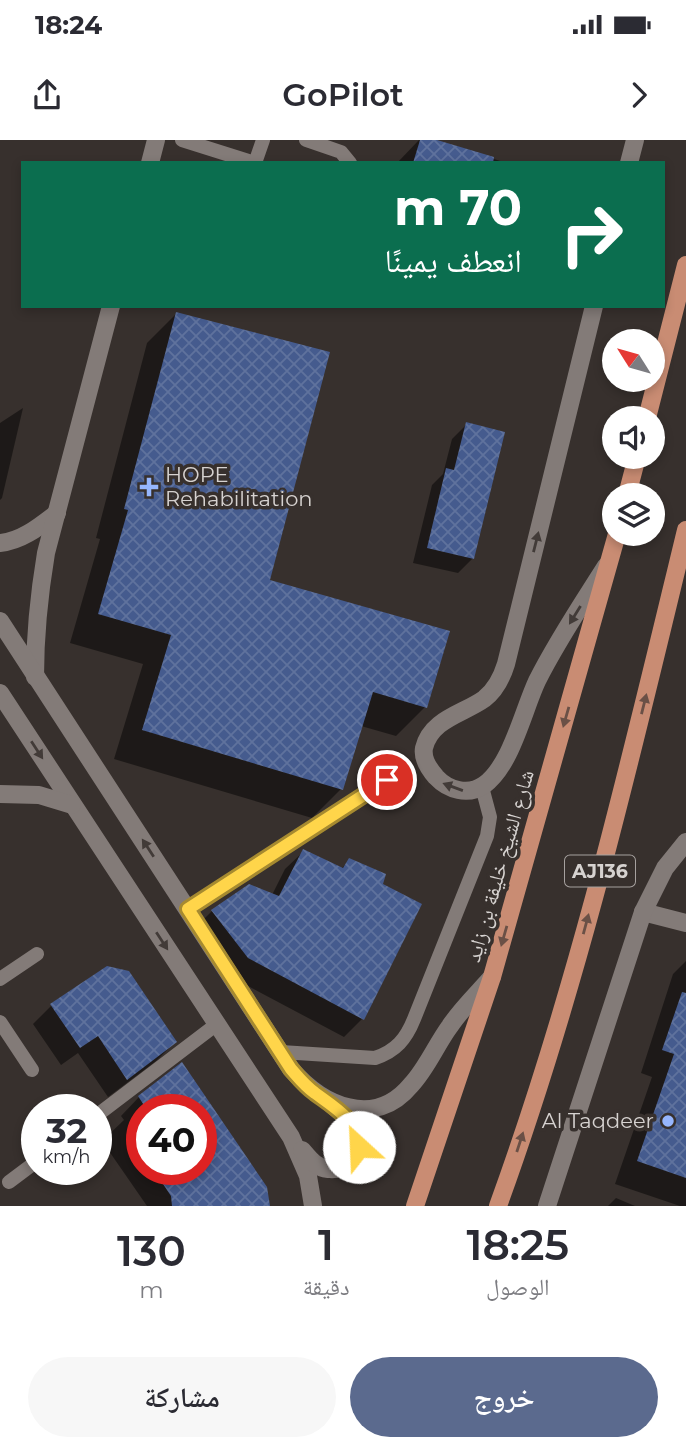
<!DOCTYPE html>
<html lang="ar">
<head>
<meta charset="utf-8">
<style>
	:root { --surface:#fff; --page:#f7f7f7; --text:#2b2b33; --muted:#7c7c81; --accent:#5b6a8e }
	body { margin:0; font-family:Montserrat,"Noto Naskh Arabic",sans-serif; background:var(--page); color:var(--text); direction:rtl; height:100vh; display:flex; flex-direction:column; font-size:26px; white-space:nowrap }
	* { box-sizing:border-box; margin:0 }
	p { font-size:23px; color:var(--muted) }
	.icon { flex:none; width:38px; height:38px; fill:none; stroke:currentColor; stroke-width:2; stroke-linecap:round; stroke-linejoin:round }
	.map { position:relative; height:1066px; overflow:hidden; direction:ltr }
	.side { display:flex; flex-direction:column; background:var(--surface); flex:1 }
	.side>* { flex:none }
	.guide { position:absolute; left:21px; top:21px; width:644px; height:147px; border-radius:0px; box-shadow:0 4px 10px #0003; direction:rtl; background:#0b6e4f; color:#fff; overflow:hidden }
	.needle { width:46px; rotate:307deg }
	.tools { position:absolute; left:602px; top:189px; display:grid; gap:14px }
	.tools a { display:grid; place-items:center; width:63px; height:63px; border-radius:50%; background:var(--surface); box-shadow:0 4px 10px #0003; font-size:35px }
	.speed { position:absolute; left:21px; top:954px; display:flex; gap:14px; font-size:35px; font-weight:700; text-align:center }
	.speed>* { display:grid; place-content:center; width:91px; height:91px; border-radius:50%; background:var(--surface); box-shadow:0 4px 10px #0003; line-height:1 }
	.speed small { font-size:18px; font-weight:400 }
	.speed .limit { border:10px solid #d22; background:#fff; color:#111 }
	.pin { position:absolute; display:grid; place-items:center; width:60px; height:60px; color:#fff; margin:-30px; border:4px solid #fff; border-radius:50%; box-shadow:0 2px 7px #0007 }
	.me { position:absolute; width:77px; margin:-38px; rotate:335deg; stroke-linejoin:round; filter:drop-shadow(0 0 5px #0008) }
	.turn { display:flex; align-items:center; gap:24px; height:147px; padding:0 28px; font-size:32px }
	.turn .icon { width:91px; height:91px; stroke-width:2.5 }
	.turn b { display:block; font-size:49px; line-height:60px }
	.eta { display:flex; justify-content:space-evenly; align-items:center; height:119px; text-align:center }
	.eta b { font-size:42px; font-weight:600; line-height:49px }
	.action { display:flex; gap:14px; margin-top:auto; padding:14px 28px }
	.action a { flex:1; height:80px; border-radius:42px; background:var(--accent); color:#fff; font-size:28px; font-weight:600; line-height:80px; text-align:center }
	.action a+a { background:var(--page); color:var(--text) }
	.status { display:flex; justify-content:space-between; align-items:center; height:49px; padding:0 35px; background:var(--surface); direction:ltr }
	.status svg { height:19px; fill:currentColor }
	header { display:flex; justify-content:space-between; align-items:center; height:91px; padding:0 28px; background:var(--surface); font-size:32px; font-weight:600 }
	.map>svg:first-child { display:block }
</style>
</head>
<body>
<div class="status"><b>18:24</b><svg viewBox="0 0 49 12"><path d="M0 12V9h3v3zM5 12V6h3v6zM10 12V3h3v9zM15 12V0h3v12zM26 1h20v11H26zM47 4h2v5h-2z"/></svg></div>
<header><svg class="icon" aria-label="forward" viewBox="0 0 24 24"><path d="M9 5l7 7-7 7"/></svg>GoPilot<svg class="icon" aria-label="share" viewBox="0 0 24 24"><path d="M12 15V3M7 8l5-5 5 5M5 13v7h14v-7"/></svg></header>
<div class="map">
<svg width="686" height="1066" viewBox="0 0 686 1066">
	<defs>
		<pattern id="building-cross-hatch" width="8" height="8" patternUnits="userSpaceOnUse" patternTransform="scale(1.75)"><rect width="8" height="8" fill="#455b8e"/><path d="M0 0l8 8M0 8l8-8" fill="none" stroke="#5f729d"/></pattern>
	</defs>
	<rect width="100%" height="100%" fill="#37302d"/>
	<g fill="#0007" fill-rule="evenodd">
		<polygon points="419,0 431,0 507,23 397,23"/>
		<polygon points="176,174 268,441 425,567 396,596 361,586 341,649 312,678 114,619 143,524 70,503 100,399 96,398 147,203"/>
		<polygon points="23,268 2,358 0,360 0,283"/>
		<polygon points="467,284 473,418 458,433 413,423 432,345 443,334 452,299"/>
		<polygon points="304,711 341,729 350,720 362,879 344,897 229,836 193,790 212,771 250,746 272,755 285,729"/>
		<polygon points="686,821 686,1066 680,1066 615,1044 652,937 641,933 673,834"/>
		<polygon points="51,866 175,902 156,921 108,957 78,913 61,925 33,884"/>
		<path d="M182,925L269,1066H147L102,1001L124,980L121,976L139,957ZM142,970H201V1029H142Z"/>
		<polygon points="616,1058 635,1066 608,1066"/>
	</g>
	<g fill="url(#building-cross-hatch)">
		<polygon points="420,0 437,0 494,17 493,23 413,23"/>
		<polygon points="176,172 330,212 270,440 450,491 427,568 373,552 343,650 142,590 171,495 98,474 128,370 124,369"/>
		<polygon points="466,282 505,292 474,419 427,408 446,328 454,330"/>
		<polygon points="303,709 343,728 349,718 386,734 383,744 422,764 364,880 248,818 211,770 249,744 279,756"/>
		<polygon points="107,826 129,831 177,902 127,940 98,896 80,908 50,864"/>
		<polygon points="682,852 686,853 686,1038 637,1021 674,914 662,910"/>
		<polygon points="182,922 267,1047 270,1066 172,1066 171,1056 153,1029 201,1029 201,970 147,970 138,956"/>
	</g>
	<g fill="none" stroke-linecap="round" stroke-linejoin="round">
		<g stroke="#837b78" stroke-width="14">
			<polyline points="182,0 255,23"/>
			<polyline points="306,0 341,12 350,23"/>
			<polyline points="255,23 263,0"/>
			<polyline points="188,769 387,640"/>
			<polyline points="0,839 37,814"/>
			<polyline points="0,882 32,930"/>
			<path d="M281,912L375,918C396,911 406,899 414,879L487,696L490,677L482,647"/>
			<polyline points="96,976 217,884"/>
			<polyline points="9,1042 37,1021"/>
		</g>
		<g stroke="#837b78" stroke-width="18">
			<polyline points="150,23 156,0"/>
			<polyline points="629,23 635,0"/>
			<path d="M594,166L506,524C502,537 496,550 484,559C463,574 431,579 424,608C422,619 429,629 436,637C448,650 468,656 484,645C511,626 523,571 537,541C557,501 582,464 606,426"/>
			<path d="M0,403C22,401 40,386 57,373"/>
			<path d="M35,537C35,495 39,455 46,413L111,166"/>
			<polyline points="643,772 686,783"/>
			<polyline points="547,1066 643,772 665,728 686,702"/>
		</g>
		<g stroke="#837b78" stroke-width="18">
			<path d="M0,481L291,929C322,965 374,990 411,945C427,928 436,905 450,886C462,868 478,853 492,837"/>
			<polyline points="0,553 291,997 308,1036 313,1066"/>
			<polyline points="0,654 39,655 72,665"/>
			<path d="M302,1010C309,1018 316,1028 328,1029C345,1032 362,1015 359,998C357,984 341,973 331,964"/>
		</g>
		<g stroke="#c98c73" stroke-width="18">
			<polyline points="647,278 686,125"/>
			<polyline points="627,355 637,317"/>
			<polyline points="415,1066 492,837 617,394"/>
			<path d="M498,1066C578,846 631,617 686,390"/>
		</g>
	</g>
	<defs><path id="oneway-solid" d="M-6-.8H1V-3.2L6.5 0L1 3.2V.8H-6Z" transform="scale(1.75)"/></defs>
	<g fill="#423b38">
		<use href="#oneway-solid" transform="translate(536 402) rotate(-76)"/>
		<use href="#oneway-solid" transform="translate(575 475) rotate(122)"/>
		<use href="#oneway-solid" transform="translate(37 610) rotate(57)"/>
		<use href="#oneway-solid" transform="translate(453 647) rotate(-160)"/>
		<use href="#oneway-solid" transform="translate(148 708) rotate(-123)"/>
		<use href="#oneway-solid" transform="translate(162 801) rotate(57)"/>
	</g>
	<g fill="#6a5046">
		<use href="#oneway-solid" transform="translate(644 564) rotate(-76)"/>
		<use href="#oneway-solid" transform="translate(566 577) rotate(106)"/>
		<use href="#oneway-solid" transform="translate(586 784) rotate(-75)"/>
		<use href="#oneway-solid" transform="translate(504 796) rotate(106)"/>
		<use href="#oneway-solid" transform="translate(520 1002) rotate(-72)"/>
	</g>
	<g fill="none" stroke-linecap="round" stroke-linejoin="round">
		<defs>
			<path id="route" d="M359,1007C359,981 334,967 315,953C305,946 298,937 291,929L188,769L387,640"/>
		</defs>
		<use href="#route" stroke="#a68a30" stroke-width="18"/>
		<use href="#route" stroke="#ffd54a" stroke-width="12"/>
	</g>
	<g fill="#96b6fd" stroke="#37302d" stroke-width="2.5">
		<path d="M145.5 336.5h7v7h7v7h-7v7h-7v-7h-7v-7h7z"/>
		<circle cx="668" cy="981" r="7"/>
	</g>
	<g text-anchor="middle" stroke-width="7" stroke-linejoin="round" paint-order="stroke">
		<rect fill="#37302d" stroke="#a6a19f" stroke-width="2" x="565" y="715.5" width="70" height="31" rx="5"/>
		<g font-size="19" font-weight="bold" fill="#d6d2d0">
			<text x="600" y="738">AJ136</text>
		</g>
		<g font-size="21" fill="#d6d2d0" stroke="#37302d" text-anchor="start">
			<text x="165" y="342">HOPE<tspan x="165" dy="24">Rehabilitation</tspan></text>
			<text x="654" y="988" text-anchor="end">Al Taqdeer</text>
		</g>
		<g font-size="21" fill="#d6d2d0" stroke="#37302d">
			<text transform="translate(500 726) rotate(-74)" y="7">شارع الشيخ خليفة بن زايد</text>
		</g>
	</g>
</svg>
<div class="tools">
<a><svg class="needle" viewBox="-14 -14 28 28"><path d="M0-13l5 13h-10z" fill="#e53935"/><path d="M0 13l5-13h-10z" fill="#7c7c81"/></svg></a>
<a><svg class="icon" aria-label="sound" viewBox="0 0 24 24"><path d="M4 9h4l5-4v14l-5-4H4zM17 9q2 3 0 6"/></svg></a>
<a><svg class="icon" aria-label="layers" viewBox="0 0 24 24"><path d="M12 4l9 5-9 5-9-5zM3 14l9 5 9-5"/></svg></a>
</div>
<div class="speed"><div>32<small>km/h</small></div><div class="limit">40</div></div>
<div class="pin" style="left:387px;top:640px;background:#d93025"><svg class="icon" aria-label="arrive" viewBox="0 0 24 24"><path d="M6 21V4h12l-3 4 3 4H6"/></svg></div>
<svg class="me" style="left:359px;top:1007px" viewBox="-20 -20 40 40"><circle r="19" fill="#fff"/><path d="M0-13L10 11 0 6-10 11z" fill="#ffd54a"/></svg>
<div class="guide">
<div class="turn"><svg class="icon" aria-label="right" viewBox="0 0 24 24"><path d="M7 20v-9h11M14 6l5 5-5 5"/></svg><div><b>70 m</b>انعطف يمينًا</div></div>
</div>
</div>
<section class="side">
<div class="eta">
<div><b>18:25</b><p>الوصول</p></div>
<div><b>1</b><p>دقيقة</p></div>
<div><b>130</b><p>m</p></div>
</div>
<div class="action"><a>خروج</a><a>مشاركة</a></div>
</section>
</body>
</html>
